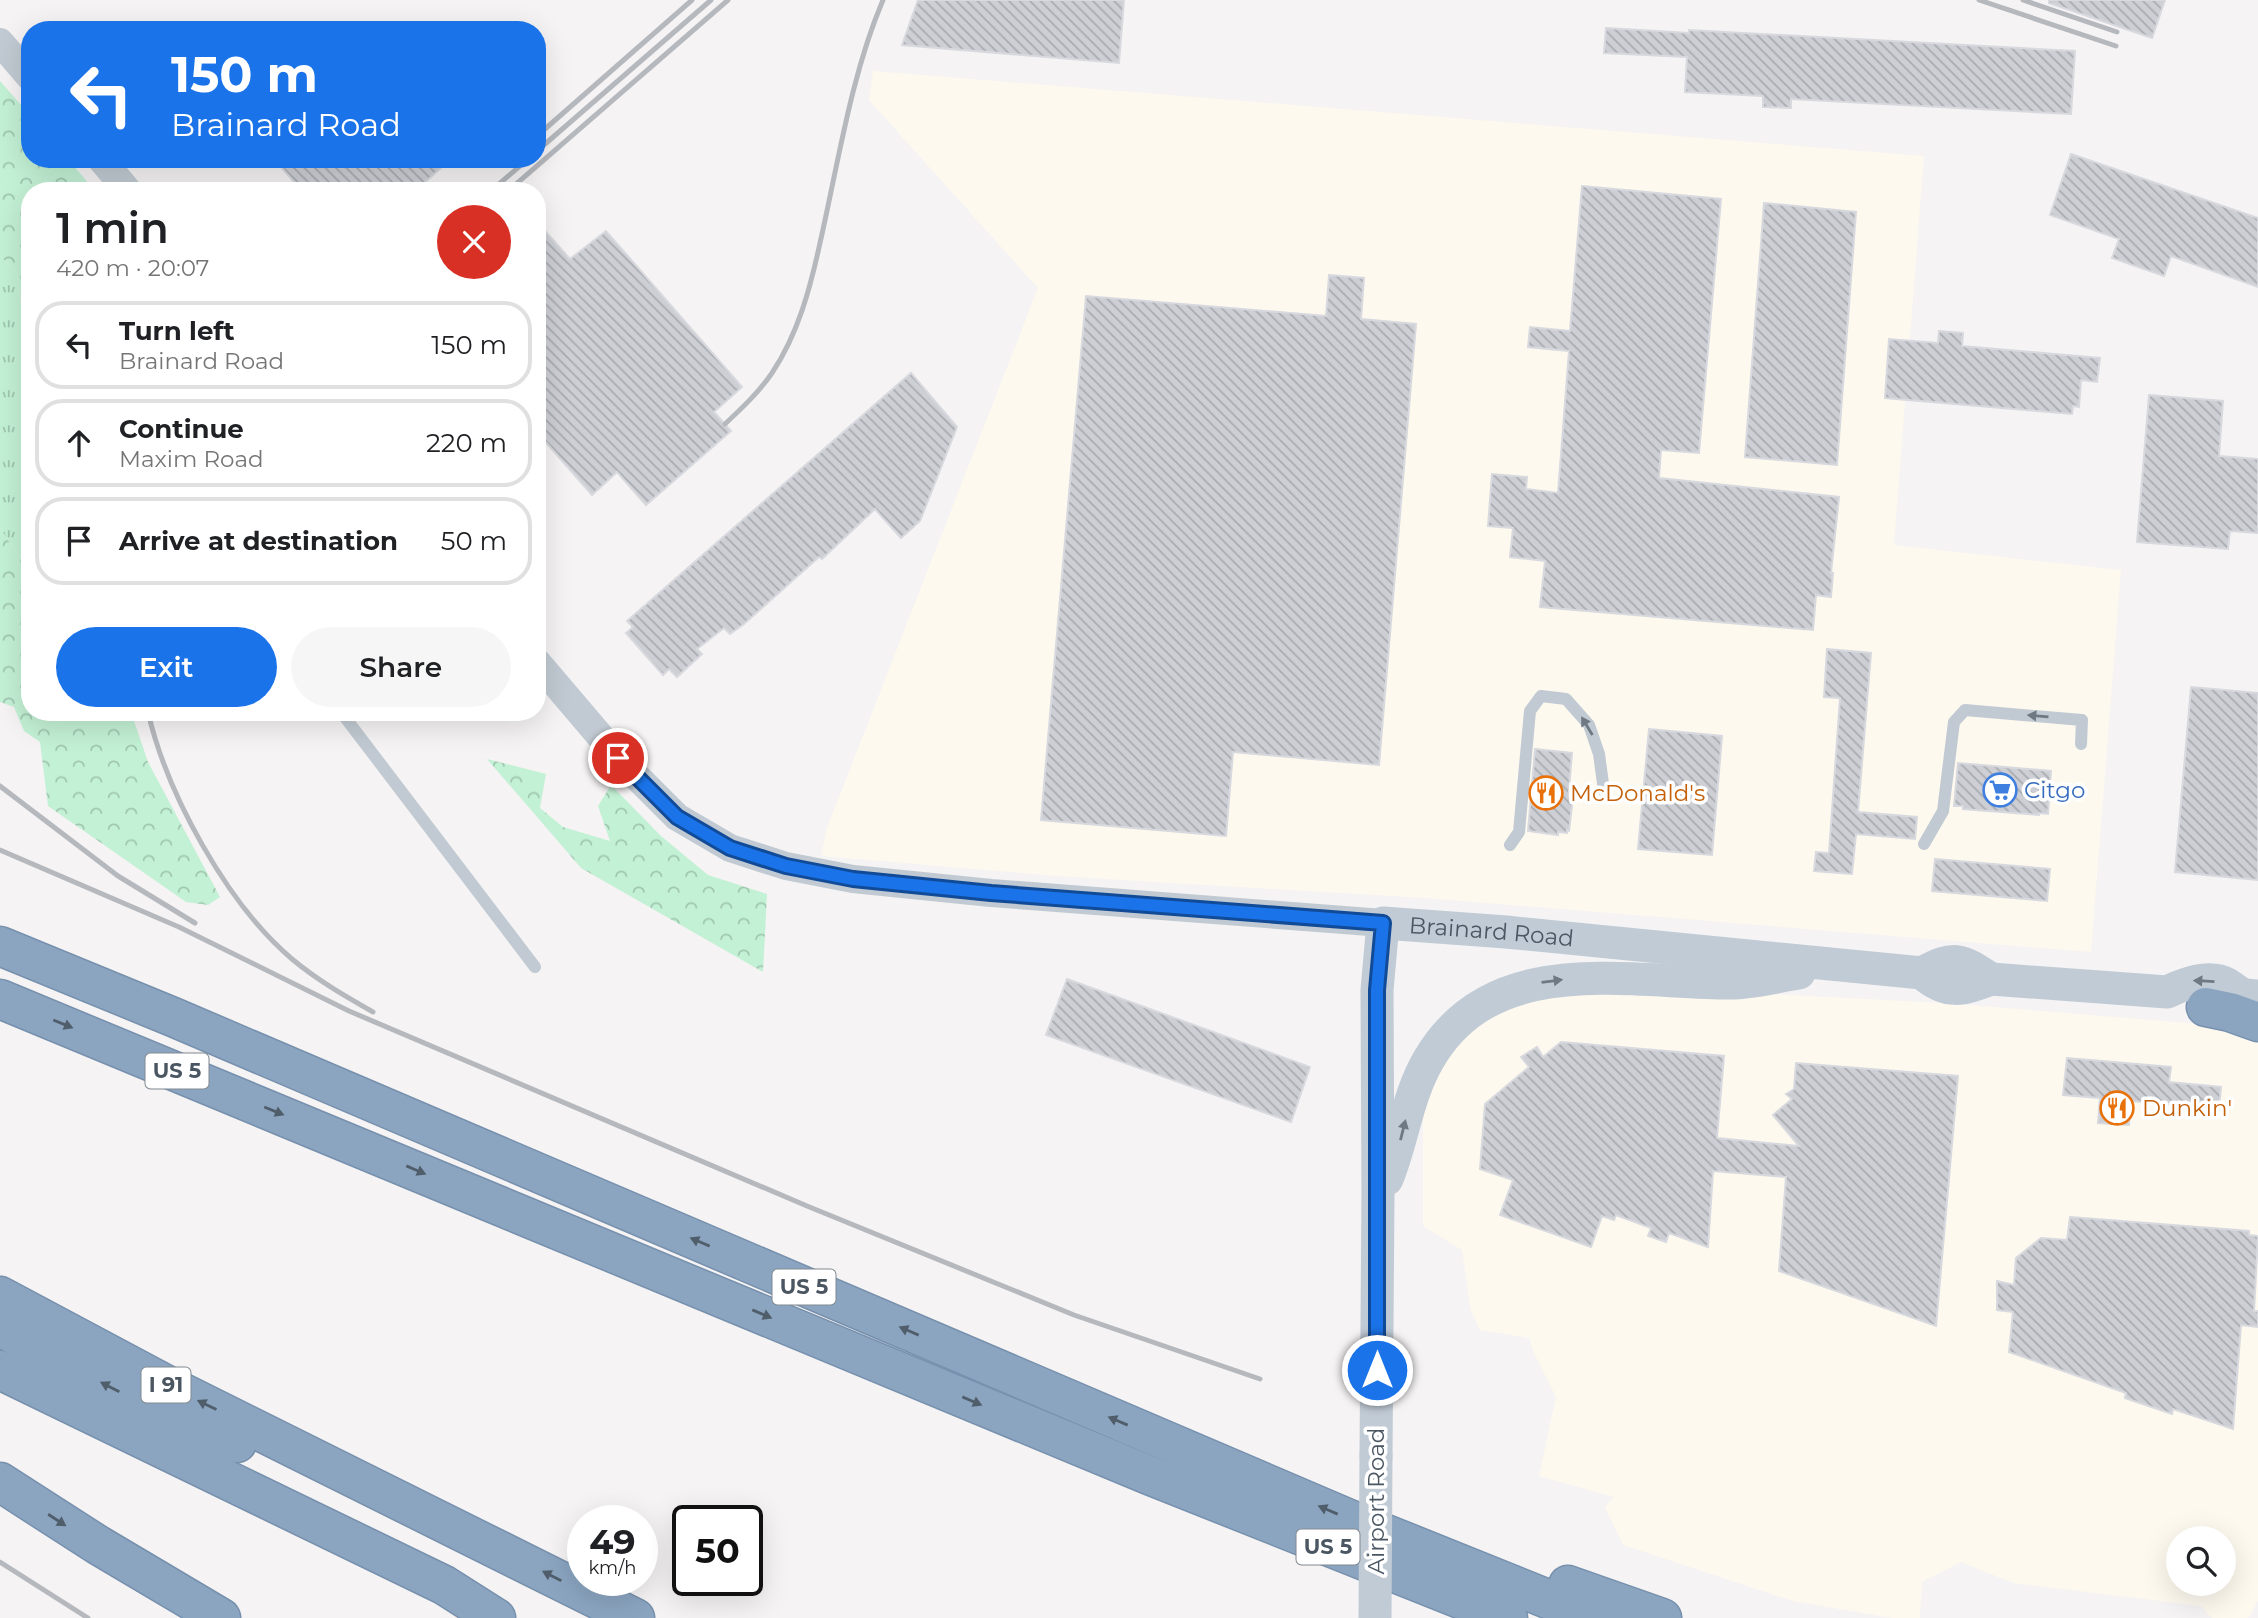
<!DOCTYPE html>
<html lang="en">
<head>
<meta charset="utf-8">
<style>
	:root { --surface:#fff; --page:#f6f6f6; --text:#202124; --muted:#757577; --line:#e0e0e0; --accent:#1a73e8 }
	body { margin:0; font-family:Montserrat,sans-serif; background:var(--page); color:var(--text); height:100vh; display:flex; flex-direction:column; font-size:26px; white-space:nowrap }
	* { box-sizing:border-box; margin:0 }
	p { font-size:23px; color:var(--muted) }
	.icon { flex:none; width:38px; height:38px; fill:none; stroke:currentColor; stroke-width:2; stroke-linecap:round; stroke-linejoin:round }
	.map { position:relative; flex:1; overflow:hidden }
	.sheet { position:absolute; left:21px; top:182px; width:525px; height:539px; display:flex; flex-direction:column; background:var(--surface); border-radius:28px; box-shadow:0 7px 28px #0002 }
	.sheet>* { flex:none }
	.hud { position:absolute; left:21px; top:21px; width:525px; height:147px; border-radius:28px; box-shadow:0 7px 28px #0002; background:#1a73e8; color:#fff; overflow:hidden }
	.buttons { position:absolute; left:2166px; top:1526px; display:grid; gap:14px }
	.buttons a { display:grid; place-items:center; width:70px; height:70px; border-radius:50%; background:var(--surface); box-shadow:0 7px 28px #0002; font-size:35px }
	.speed { position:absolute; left:567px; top:1505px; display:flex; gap:14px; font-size:35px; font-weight:700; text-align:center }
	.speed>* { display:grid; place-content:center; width:91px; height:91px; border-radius:50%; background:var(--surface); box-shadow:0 7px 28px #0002; line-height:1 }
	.speed small { font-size:18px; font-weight:400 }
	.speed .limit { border:4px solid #111; border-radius:10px; background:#fff; color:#111 }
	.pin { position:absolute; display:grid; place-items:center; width:60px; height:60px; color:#fff; margin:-30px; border:4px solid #fff; border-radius:50%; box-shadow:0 2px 7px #0007 }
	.me { position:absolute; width:77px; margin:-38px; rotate:0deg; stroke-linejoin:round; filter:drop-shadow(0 0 5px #0008) }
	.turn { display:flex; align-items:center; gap:24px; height:147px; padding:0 35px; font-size:32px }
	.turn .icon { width:91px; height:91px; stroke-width:2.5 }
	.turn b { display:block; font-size:49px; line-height:60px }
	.round { display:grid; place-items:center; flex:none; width:74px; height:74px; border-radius:37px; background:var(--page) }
	.headline { display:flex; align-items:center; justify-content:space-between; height:119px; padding:0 35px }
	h1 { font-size:42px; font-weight:600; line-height:52px }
	.button { display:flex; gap:14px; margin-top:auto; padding:14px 35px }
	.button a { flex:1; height:80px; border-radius:42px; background:var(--accent); color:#fff; font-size:28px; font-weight:600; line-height:80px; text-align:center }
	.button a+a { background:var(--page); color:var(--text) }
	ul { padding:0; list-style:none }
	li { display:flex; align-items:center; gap:21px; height:88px; margin:0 14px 10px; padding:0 21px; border:4px solid var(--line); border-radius:28px }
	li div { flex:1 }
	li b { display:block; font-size:26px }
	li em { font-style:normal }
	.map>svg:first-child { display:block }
</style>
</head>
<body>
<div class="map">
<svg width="2258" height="1618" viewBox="0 0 2258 1618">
	<defs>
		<pattern id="grass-tufts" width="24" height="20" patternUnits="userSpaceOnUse" patternTransform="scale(1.75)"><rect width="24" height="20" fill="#c3f1d5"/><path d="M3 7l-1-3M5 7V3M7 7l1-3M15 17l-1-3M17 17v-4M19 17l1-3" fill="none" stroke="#a0c6b0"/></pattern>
		<pattern id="forest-crowns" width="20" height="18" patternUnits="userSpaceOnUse" patternTransform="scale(1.75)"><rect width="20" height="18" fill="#c3f1d5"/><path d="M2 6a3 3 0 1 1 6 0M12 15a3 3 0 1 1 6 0" fill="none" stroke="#a0c6b0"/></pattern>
		<pattern id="building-back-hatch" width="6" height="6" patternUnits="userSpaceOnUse" patternTransform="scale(1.75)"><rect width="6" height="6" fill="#cdcfd5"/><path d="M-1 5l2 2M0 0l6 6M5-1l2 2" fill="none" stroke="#a8abb0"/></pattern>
	</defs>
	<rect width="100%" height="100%" fill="#f5f3f3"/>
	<g fill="#fdf9ef" fill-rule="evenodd">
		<polygon points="873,71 1924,156 1894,545 2121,570 2091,952 1424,898 1056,876 821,856 827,828 1038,288 869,100"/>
		<path d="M1711,991L1944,1003L2237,1027L2258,1036V1601L2248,1618H2212L2201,1606L2013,1583L1961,1562L1922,1582L1920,1618H1892L1793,1601L1623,1545L1605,1507L1614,1497L1539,1476L1556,1397L1534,1353L1529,1338L1480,1330L1471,1311L1462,1250L1423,1226V1113L1430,1085L1453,1046L1488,1012L1532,995ZM2179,1538H2224V1584H2179Z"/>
	</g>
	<polygon fill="url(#grass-tufts)" points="0,255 17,275 22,314 30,332 30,573 0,528"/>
	<g fill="url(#forest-crowns)">
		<polygon points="0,81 30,115 30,159 68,159 95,191 30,191 30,332 22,314 17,275 0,255"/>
		<polygon points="0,528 30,573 30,712 131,712 148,762 220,897 208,905 186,902 48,806 40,742 24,731 14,707 0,702"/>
		<polygon points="487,759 546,774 540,808 563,827 610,841 598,806 611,785 661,836 708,875 767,894 763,972 581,868"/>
	</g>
	<g fill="url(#building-back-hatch)" stroke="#d7d9de" stroke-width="2">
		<polygon points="918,0 1124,0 1119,63 902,45"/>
		<polygon points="2049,0 2165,0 2152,38 2049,3"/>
		<polygon points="1606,28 1689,33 1689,30 2075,51 2071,114 1791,99 1791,108 1763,107 1763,96 1685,92 1687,57 1604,53"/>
		<polygon points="2071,154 2258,218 2258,287 2171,256 2164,276 2112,258 2119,239 2050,215"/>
		<polygon points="274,159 451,159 415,191 302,191"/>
		<polygon points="1582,186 1721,199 1699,453 1661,450 1659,478 1839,497 1831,573 1833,573 1831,597 1816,595 1813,630 1540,607 1545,561 1510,557 1513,528 1488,526 1492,474 1527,477 1526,489 1558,493 1569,351 1528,347 1530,327 1570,331"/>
		<polygon points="1764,203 1856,212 1837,465 1745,457"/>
		<polygon points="537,222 570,259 606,231 742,387 714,412 731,431 646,505 617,472 592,495 537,432"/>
		<polygon points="1329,275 1364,278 1361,319 1416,324 1379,765 1233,752 1226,836 1041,820 1086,296 1326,316"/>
		<polygon points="1939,331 1963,333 1962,346 2100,358 2097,382 2081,380 2079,407 2073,406 2072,414 1885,398 1889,339 1938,343"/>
		<polygon points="911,373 957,427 920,521 901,538 875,509 822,559 819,557 744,624 730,634 724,628 697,649 702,654 677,677 669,669 663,675 626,633 633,627 627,621"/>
		<polygon points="2149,395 2223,401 2219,456 2258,459 2258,533 2230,531 2228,549 2137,542"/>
		<polygon points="1827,649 1871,653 1858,812 1917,817 1915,839 1856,834 1852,874 1814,871 1816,852 1829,853 1840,698 1824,697"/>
		<polygon points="2191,687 2258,693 2258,880 2175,872"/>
		<polygon points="1649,729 1722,736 1712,855 1638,849"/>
		<polygon points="1535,749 1572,753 1569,789 1569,797 1573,797 1569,831 1567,830 1567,833 1558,832 1558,835 1528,831"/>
		<polygon points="1958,763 2051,771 2048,814 2039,813 2039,815 1963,809 1963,806 1954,806"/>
		<polygon points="1935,859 2050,869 2047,901 1932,891"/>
		<polygon points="1067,979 1310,1067 1291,1122 1046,1035"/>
		<polygon points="1561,1042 1724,1056 1717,1138 1799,1146 1773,1115 1792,1099 1786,1094 1794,1089 1796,1063 1958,1076 1936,1326 1779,1271 1786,1177 1713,1171 1708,1247 1669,1233 1666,1242 1648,1236 1651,1228 1616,1215 1614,1220 1602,1216 1591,1247 1500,1215 1513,1180 1480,1169 1485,1104 1529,1067 1521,1057 1537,1047 1543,1057"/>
		<polygon points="2067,1058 2171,1067 2169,1082 2221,1087 2219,1109 2131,1101 2129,1125 2098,1123 2100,1098 2063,1095"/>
		<polygon points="2070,1217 2249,1231 2249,1235 2258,1236 2254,1311 2258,1311 2258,1327 2241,1325 2233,1429 2173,1409 2172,1414 2125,1398 2126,1393 2009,1352 2013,1312 1997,1310 1997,1281 2014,1285 2016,1258 2041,1238 2067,1240"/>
	</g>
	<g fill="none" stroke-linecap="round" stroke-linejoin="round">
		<defs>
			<g id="motorway">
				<polyline points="0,946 173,1017 1361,1524 1595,1618"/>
				<polyline points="0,999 1149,1475 1508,1618"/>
				<polyline points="2206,1007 2230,1012 2258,1022"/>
				<polyline points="0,1296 165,1384 635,1618"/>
				<polyline points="0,1327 139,1402 209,1436 237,1443"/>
				<polyline points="0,1370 444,1585 496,1618"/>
				<polyline points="0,1482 98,1545 221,1618"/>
				<polyline points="1568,1585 1662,1618"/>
			</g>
		</defs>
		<use href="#motorway" stroke="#7690ad" stroke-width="41"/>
		<g stroke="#c1cad2" stroke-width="12">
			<polyline points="341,712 535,967"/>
			<polyline points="1924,844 1943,811 1954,722 1965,710 2082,720 2081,744"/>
			<polyline points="1510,845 1519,832 1530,711 1541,696 1566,699 1589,725 1599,754 1604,791"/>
		</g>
		<g stroke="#c1cad2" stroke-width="28">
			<polyline points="0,42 30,77"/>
			<polyline points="101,159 128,191"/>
			<polyline points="537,662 623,763 677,817 730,848 786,866 853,879 991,893 1383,923"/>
		</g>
		<g stroke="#c1cbd6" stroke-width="33">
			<path d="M1922,973C1947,995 1962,990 1991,979L2167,992C2184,984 2209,974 2227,984C2243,994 2239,995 2258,996"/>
			<path d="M1387,1179C1403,1140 1407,1096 1429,1059C1493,950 1626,983 1731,983C1753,983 1777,976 1799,973"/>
			<path id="s1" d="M1376,1456L1378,1193L1377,990L1383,923L1506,932L1922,973C1955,955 1961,959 1991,979"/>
		</g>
		<use href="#motorway" stroke="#8ba5c1" stroke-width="38"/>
		<g stroke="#b5b8bd" stroke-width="5">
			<polyline points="1979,0 2116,46"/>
			<polyline points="2023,0 2117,32"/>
			<polyline points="537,136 692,0"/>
			<polyline points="537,151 711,0"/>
			<polyline points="491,191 528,159"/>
			<polyline points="508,191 728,0"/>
			<path d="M725,424C742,408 759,392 772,373C798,334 810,289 820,243C838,164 851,75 883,0"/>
			<path d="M148,712C167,794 227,904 292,959C317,980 345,996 373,1012"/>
			<polyline points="0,786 118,876 195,923"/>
			<polyline points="0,850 179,927 349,1011 807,1206 1074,1315 1260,1379"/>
			<polyline points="0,1562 88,1618"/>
		</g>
		<polyline stroke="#c1cbd6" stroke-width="33" points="1375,1618 1376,1456"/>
	</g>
	<defs><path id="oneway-solid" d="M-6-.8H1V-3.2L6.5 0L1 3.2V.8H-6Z" transform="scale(1.75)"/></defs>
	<g fill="#6e7983">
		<use href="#oneway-solid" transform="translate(2038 716) rotate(-175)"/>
		<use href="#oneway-solid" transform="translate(1587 726) rotate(-121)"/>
	</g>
	<g fill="#6e7984">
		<use href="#oneway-solid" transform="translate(1552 981) rotate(-7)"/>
		<use href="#oneway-solid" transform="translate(2204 981) rotate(-177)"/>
		<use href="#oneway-solid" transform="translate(1403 1130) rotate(-76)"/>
	</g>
	<g fill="#505e6b">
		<use href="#oneway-solid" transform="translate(63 1024) rotate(22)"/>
		<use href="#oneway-solid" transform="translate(274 1111) rotate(22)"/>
		<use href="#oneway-solid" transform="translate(416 1170) rotate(23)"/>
		<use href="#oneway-solid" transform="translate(700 1242) rotate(-157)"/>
		<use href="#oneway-solid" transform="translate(762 1314) rotate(23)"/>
		<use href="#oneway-solid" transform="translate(909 1331) rotate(-157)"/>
		<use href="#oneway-solid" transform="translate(110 1387) rotate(-153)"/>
		<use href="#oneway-solid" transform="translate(972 1401) rotate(23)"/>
		<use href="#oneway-solid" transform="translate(207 1405) rotate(-154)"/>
		<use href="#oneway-solid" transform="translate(1118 1421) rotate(-157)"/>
		<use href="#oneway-solid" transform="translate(1328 1510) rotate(-157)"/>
		<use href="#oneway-solid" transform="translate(57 1520) rotate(33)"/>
		<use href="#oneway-solid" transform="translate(552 1576) rotate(-153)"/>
	</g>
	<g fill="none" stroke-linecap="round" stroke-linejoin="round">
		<defs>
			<polyline id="route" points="618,758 677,817 730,848 786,866 853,879 991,893 1383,923 1377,990 1377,1370"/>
		</defs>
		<use href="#route" stroke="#114b97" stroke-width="18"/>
		<use href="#route" stroke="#1a73e8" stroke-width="12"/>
	</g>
	<defs>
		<symbol id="supermarket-ring" viewBox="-11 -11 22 22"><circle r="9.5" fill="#fff" stroke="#3f7fe0" stroke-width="1.5"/><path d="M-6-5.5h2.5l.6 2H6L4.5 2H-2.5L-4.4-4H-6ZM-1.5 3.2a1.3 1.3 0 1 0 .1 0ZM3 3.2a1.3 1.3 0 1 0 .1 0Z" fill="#3f7fe0"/></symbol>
		<symbol id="restaurant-ring" viewBox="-11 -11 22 22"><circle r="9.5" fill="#fff" stroke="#e8710a" stroke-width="1.5"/><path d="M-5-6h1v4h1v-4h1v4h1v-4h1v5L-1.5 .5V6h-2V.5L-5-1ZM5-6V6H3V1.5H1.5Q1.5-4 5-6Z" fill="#e8710a"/></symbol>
	</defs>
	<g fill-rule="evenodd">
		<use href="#supermarket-ring" x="1981" y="771" width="38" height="38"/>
		<use href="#restaurant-ring" x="1527" y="774" width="38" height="38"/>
		<use href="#restaurant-ring" x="2098" y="1089" width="38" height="38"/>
	</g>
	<g text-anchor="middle" stroke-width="7" stroke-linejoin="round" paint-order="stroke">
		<g fill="#fff" stroke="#808990" stroke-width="2">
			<rect x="145.5" y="1053.5" width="63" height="35" rx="5"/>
			<rect x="772.5" y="1269.5" width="63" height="35" rx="5"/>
			<rect x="141.5" y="1367.5" width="49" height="35" rx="5"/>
			<rect x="1296.5" y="1529.5" width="63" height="35" rx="5"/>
		</g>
		<g font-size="21" font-weight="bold" fill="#4a5661">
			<text x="177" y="1078">US 5</text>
			<text x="804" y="1294">US 5</text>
			<text x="166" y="1392">I 91</text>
			<text x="1328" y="1554">US 5</text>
		</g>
		<g font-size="23" fill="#366cbe" stroke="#fff" text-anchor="start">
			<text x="2024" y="798">Citgo</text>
		</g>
		<g font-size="23" fill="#c56008" stroke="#fff" text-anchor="start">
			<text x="1570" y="801">McDonald's</text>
			<text x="2142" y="1116">Dunkin'</text>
		</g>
		<g font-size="23" fill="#4a5661" stroke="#fff">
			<text dy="8" stroke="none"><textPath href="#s1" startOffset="642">Brainard Road</textPath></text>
			<text transform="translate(1376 1501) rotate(-90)" y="8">Airport Road</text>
		</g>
	</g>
</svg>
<div class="buttons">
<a><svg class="icon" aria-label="search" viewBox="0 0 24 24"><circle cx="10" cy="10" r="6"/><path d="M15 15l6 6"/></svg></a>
</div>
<div class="speed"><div>49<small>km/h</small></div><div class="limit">50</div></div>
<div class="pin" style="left:618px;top:758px;background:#d93025"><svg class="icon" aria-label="arrive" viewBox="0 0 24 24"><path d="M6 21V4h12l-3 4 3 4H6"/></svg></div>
<svg class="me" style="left:1377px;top:1370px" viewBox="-20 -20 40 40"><circle r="17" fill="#1a73e8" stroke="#fff" stroke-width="3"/><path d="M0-11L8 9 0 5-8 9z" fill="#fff"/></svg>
<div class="hud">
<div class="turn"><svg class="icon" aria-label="left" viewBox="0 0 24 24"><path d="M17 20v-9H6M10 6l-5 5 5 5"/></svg><div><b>150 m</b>Brainard Road</div></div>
</div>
<section class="sheet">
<div class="headline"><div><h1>1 min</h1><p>420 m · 20:07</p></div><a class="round" style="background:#d93025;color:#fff"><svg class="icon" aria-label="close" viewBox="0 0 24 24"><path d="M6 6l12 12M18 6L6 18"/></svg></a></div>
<ul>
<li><svg class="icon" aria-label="left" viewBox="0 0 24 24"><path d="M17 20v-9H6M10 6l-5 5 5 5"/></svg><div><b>Turn left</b><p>Brainard Road</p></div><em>150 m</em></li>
<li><svg class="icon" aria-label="ahead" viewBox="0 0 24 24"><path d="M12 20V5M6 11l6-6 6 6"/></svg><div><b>Continue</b><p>Maxim Road</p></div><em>220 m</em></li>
<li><svg class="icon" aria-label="arrive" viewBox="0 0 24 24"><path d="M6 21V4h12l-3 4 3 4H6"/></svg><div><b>Arrive at destination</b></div><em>50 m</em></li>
</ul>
<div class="button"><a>Exit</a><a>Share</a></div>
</section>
</div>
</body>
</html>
